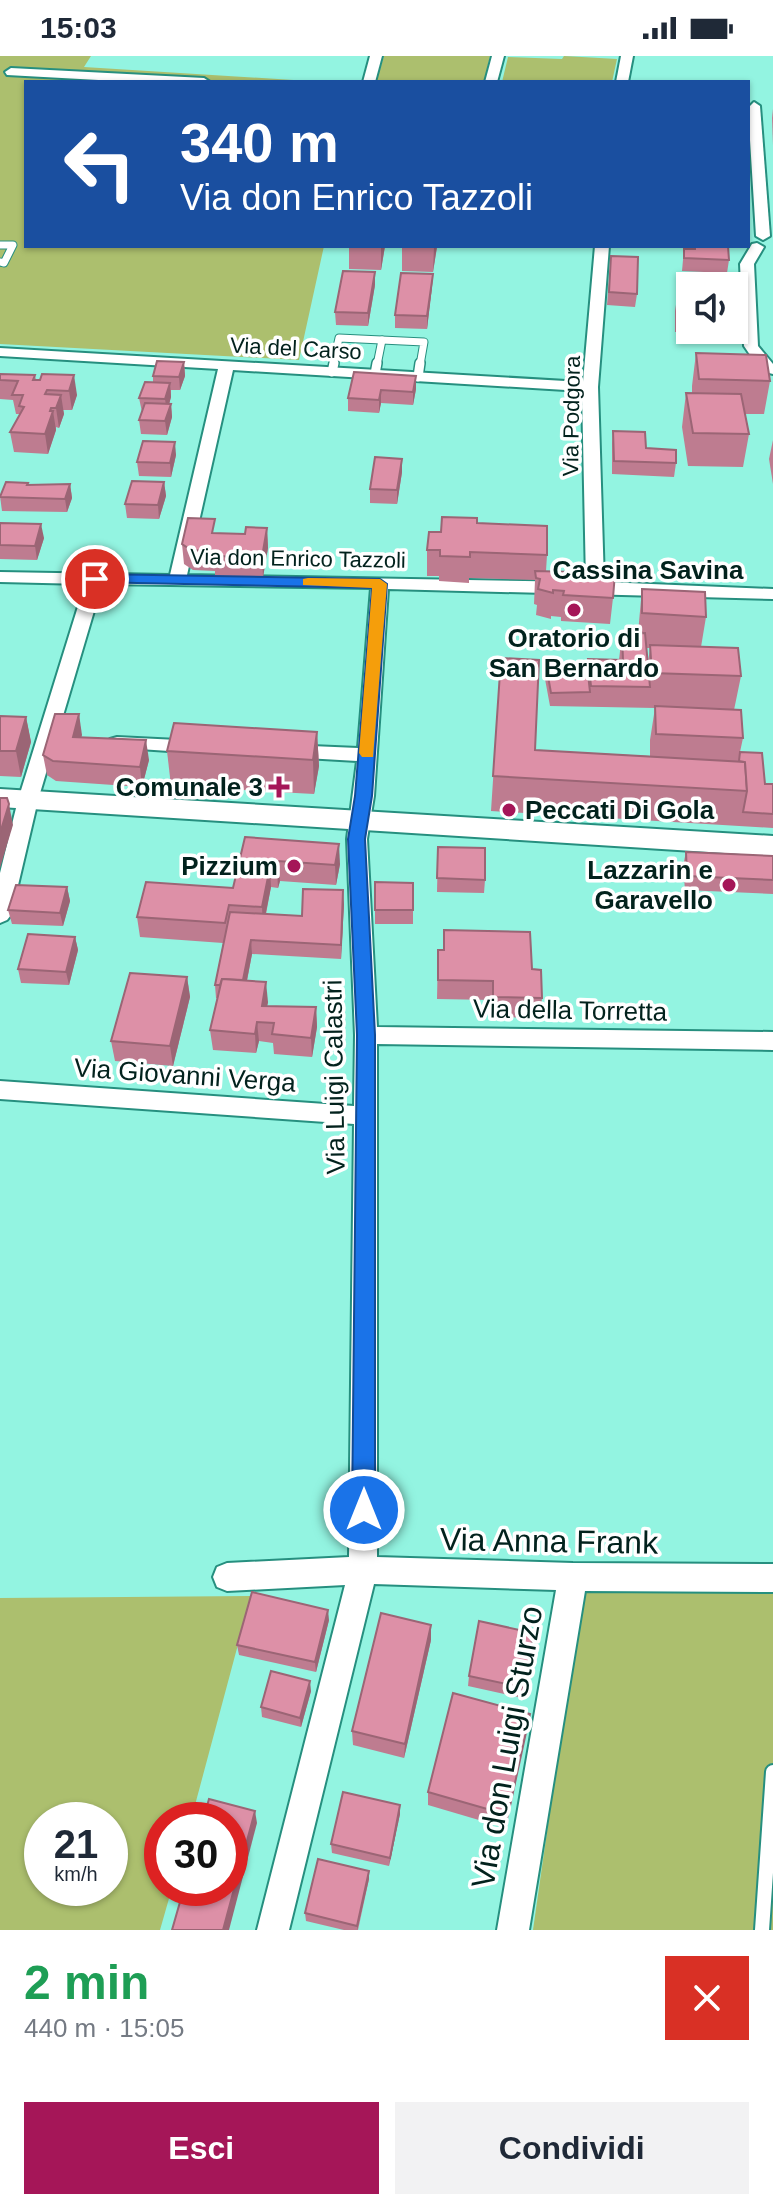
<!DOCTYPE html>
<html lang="it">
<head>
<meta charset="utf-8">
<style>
	:root { --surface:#fff; --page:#f2f2f3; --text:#1f2937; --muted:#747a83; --accent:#a51658 }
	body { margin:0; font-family:Arial,sans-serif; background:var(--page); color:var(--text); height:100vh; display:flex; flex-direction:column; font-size:30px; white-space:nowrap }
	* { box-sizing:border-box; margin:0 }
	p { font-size:26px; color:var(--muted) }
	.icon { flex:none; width:44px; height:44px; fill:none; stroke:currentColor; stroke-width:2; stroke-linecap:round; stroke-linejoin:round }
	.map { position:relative; height:1874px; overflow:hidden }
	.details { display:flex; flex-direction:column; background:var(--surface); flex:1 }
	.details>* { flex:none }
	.hud { position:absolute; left:24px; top:24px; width:726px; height:168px; border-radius:0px; box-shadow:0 2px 6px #0004; background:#1a4fa0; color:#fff; overflow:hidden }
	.controls { position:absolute; left:676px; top:216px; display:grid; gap:16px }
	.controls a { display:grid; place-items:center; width:72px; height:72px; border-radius:0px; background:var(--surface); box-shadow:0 2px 6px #0004; font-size:40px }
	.speed { position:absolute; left:24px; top:1746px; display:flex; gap:16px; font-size:40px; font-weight:700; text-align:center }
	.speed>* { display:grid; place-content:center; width:104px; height:104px; border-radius:50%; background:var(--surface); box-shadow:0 2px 6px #0004; line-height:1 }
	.speed small { font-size:20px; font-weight:400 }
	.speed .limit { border:12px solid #d22; background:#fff; color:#111 }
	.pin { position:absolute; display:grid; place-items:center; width:68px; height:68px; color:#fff; margin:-34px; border:4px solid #fff; border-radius:50%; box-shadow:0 2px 8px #0007 }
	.me { position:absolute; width:88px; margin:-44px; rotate:0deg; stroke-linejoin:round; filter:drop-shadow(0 0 6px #0008) }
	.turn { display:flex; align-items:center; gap:28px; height:168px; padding:0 24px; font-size:36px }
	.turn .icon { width:104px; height:104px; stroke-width:2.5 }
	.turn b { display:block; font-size:56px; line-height:68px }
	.round { display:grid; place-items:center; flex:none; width:84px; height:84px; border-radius:0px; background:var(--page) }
	.head { display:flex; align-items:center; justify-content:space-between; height:136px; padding:0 24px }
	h1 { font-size:48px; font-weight:800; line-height:60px; color:#1e9e55 }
	.cta { display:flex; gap:16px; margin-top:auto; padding:16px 24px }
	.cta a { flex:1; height:92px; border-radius:0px; background:var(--accent); color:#fff; font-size:32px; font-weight:800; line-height:92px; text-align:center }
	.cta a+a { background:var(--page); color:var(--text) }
	.status { display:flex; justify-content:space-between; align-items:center; height:56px; padding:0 40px; background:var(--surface); direction:ltr }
	.status svg { height:22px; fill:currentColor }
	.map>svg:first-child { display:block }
</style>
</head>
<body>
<div class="status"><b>15:03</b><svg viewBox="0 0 49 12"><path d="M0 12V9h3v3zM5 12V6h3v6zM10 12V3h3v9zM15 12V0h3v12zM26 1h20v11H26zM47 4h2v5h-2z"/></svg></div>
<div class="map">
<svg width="773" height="1874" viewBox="0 0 773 1874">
	<rect width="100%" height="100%" fill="#93f4e1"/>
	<g fill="#acbf6e" fill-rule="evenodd">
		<polygon points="0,0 91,0 84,11 325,26 26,26 26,190 324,190 299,304 0,288"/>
		<polygon points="384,0 490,0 484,26 376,26"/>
		<polygon points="564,0 617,3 612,26 502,26 508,1 562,3"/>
		<polygon points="582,1530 773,1531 773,1874 533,1874"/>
		<path d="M251,1540L191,1764H162V1832H172L160,1874H0V1542ZM42,1764H110V1832H42Z"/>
	</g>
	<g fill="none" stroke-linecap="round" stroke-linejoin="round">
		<defs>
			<g id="lane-far2">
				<polyline points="0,189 13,189 4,207 0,206"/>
				<polyline points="333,309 339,282 424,286 420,309"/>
				<polyline points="377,309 382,284"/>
			</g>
			<g id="lane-far1">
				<polyline points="332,316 334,307"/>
				<polyline points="375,318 377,307"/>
				<polyline points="418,321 420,307"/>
			</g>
			<polyline id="lane" points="762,1874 773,1716"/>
			<g id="street">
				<polygon points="370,0 382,0 375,26 363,26"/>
				<polygon points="492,0 504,0 497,26 485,26"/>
				<polygon points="621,0 633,0 628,26 616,26"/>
				<polygon points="11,12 204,22 210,26 135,26 7,19 5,16"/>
				<polygon points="754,46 760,50 770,180 763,184 756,180 748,52"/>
				<polygon points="757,187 764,191 754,208 758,290 773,308 773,318 761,315 744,290 740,208 752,188"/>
				<path d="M595,190H609L598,331L604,526L773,533V543L388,533L374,740L367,783L377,971L773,976V994L377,988V1501L573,1507L773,1508V1536L585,1535L529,1874H497L556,1534L374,1528L289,1874H257L345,1529L227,1535L217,1531L213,1521L217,1511L227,1507L349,1501L354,1068L0,1043V1025L354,1050L355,979L347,783L357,705L288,701L278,695L288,689L358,692L371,532L102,528L38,744L11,859L7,864L0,867V817L18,744L85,528L0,526V516L170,519L218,313L0,300V292L583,326ZM233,314L582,335L586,526L187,519Z"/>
				<polygon points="117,681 198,685 208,691 198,697 110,691 107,687 110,683"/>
			</g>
			<polygon id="secondary" points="0,733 773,780 773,800 0,751"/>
		</defs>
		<use href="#lane-far2" stroke="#268f7f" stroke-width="9"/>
		<use href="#lane-far1" stroke="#268f7f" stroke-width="12"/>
		<use href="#lane" stroke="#268f7f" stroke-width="18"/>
		<use href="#street" stroke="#268f7f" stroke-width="4"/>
		<use href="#secondary" stroke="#268f7f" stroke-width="4"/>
		<use href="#lane-far2" stroke="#fff" stroke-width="7"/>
		<use href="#lane-far1" stroke="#fff" stroke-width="9"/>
		<use href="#lane" stroke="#fff" stroke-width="14"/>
		<use href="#street" fill="#fff" fill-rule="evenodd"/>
		<use href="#secondary" fill="#fff" fill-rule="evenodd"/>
	</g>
	<g fill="#be7c90" fill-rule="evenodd">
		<polygon points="773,53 773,89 772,62"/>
		<polygon points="349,190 385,190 381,214 349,213"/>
		<polygon points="402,190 437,190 433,216 402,215"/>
		<polygon points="694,190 728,190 729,204 727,217 682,215 684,193 693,193"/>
		<polygon points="611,200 637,238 635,251 607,249"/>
		<polygon points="433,218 432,231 427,273 395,272 395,259"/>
		<polygon points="375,229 368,270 336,269 335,256"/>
		<polygon points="677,242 690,243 690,274 694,274 694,276 675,276 675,255"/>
		<polygon points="696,297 770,325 764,358 745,358 749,378 743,411 688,410 682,371 686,337 692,337 692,330"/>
		<polygon points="184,306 185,320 180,334 171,334 171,341 169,348 171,348 172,361 167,379 141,378 139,364 142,356 139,342 153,327 153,320"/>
		<polygon points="0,318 35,319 36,324 40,324 77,339 72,354 63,354 64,358 59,372 56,371 56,374 48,398 14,396 10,376 20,358 16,358 13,344 0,343"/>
		<polygon points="416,320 416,333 413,349 381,347 379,357 348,355 348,342"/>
		<polygon points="613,375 676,407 674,421 612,418 612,388"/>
		<polygon points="773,384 773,428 769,403"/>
		<polygon points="176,399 171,421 139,420 137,406"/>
		<polygon points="402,416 397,448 370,447 370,433"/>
		<polygon points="164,426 166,440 159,463 127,462 125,448"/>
		<polygon points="70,428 72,442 67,456 2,455 0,440 28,429"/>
		<polygon points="0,467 44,482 37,504 0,503"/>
		<polygon points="477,467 547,499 546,515 613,542 610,568 561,565 561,561 551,560 551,563 536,559 537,549 534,548 535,524 469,522 469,527 439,525 439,520 427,520 427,494 441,476"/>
		<polygon points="267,472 268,492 263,521 215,520 215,515 193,514 184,508 182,488 216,477 245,478"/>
		<path d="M642,533L706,561L701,591L741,620L734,654L743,682L740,696L765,728H773V772L491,755L501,602L535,694L650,700V684L655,652L550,650L545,623L546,609H587L588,603L619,604L622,578L638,577ZM646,592H650L648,607Z"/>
		<polygon points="79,658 81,681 149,704 142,731 56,725 47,719 43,699"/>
		<polygon points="0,660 26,661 31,686 21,721 0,720"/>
		<polygon points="317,676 319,710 314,738 171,730 167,695"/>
		<polygon points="245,781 340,808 336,829 280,825 278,832 271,831 266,858 302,860 344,848 341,903 252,898 247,925 268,946 267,950 316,951 317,971 312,1001 274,998 273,987 259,985 256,997 213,994 210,974 217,942 216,942 215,929 223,887 140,881 137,861 233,832"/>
		<polygon points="438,791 485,824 484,837 437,836"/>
		<polygon points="686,796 773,800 773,838 685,834 683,810"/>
		<polygon points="375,826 413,827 413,868 375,868"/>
		<polygon points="67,831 70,845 63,870 12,868 8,854"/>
		<polygon points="444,874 532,913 542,942 540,962 492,961 492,944 437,943 438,894 444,894"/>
		<polygon points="75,881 78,894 69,929 21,927 18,913"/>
		<polygon points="187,921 190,941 173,1010 115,1005 111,985"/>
		<polygon points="329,1564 316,1616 239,1599 237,1589"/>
		<polygon points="533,1577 523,1642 468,1630 469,1620"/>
		<polygon points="431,1584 404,1702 353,1689 352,1675"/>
		<polygon points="311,1635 301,1671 262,1661 261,1651"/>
		<polygon points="530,1658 506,1772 428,1749 428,1736"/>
		<polygon points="400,1758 389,1810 332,1797 331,1788"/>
		<polygon points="369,1823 358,1874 344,1874 306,1865 305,1857"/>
	</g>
	<g fill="#9b6575">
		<polygon points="381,190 385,190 381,214"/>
		<polygon points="434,190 437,190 437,191 433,216"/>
		<polygon points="375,216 375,229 368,270 368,257"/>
		<polygon points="433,218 432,231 427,273 427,260"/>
		<polygon points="184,306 185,320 180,334 179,321"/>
		<polygon points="74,319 77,339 72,354 69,335"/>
		<polygon points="416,320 416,333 413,349 413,336"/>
		<polygon points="170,327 171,341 167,356 165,343"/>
		<polygon points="381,334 381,347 379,357 379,344"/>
		<polygon points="61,339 64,358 59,372 56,352"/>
		<polygon points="171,348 172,361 167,379 165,365"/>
		<polygon points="51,352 52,358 53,355 56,374 48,398 45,378"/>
		<polygon points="175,386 176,399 171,421 170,407"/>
		<polygon points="402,403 402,416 397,448 397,434"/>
		<polygon points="164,426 166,440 159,463 158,449"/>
		<polygon points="70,428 72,442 67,456 65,443"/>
		<polygon points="41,468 44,482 37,504 35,490"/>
		<polygon points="267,472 268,492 263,521 262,501"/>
		<polygon points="79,658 82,679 76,701 73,681"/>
		<polygon points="26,661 31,686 21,721 16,695"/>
		<polygon points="317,676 319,710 314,738 313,704"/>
		<polygon points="146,684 149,704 142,731 140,711"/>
		<polygon points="9,748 13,769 0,812 0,777"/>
		<polygon points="339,788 340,808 336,829 335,809"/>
		<polygon points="278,805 280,825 278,832 277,812"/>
		<polygon points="270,811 271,831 263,871 262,851"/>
		<polygon points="67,831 70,845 63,870 60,857"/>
		<polygon points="343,834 344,848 341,903 341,889"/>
		<polygon points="75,881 78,894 69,929 66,916"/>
		<polygon points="251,884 252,898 243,944 242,930"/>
		<polygon points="187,921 190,941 173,1010 170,990"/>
		<polygon points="266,926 268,946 264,966 262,950"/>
		<polygon points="316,951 317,971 312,1001 311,982"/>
		<polygon points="257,966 259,985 256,997 255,978"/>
		<polygon points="328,1554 329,1564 316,1616 315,1606"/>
		<polygon points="431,1569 431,1584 404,1702 405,1688"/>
		<polygon points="310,1625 311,1635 301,1671 300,1662"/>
		<polygon points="400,1749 400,1758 389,1810 390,1802"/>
		<polygon points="255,1755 257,1767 229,1874 223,1874"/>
		<polygon points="369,1815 369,1823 357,1874 357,1870"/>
	</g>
	<g fill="#dd90a7" stroke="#9b6575" stroke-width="2">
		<polygon points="695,190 728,190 729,204 684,202 684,193 695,193"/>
		<polygon points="611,200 638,201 637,238 609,236"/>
		<polygon points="343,215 375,216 368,257 335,256"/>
		<polygon points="401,217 433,218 427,260 395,259"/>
		<polygon points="677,242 690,243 690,263 677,262"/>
		<polygon points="696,297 766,299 770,325 699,323"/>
		<polygon points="157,305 184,306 179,321 153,320"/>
		<polygon points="354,316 416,320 413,336 381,334 379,344 348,342"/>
		<polygon points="0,318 35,319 33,324 40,324 42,318 74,319 69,335 47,334 45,338 61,339 56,352 51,352 50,355 53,355 45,378 10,376 24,351 19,350 23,339 12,339 18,325 0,324"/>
		<polygon points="145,326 170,327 165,343 139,342"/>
		<polygon points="686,337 741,338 749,378 693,377"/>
		<polygon points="145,347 171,348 165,365 139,364"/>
		<polygon points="613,375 645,376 646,392 676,394 676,407 614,405"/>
		<polygon points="143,385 175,386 170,407 137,406"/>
		<polygon points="375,401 402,403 397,434 370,433"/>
		<polygon points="132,425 164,426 158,449 125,448"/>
		<polygon points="6,426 28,427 27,429 70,428 65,443 0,441"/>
		<polygon points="442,461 477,462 477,467 547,470 547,499 470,496 470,501 440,500 440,494 427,494 429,476 441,476"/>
		<polygon points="188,462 215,463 212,477 245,478 246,471 267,472 262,501 213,500 214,495 191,494 182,488"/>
		<polygon points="0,467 41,468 35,490 0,489"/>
		<polygon points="535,515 615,517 613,542 563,539 564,535 553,534 553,537 538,533 540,523 536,522"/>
		<polygon points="642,533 705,536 706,561 642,557"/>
		<polygon points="645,577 650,631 591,630 588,603 623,604 622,578"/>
		<polygon points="650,589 738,592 741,620 652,617"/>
		<polygon points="501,602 539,604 535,694 745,706 747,735 493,720"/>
		<polygon points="546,609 587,609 590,636 551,637"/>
		<polygon points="655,650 741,654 743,682 656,678"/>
		<polygon points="55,658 79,658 73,681 146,684 140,711 53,705 43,699"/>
		<polygon points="0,660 26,661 16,695 0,695"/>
		<polygon points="174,667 317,676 313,704 167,695"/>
		<polygon points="740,696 762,697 765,728 773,728 773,758 743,756 747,735 745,706 739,705"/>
		<polygon points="0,742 7,742 9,748 0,777"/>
		<polygon points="245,781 339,788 335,809 278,805 277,812 270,811 262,851 229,849 225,867 137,861 146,826 233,832"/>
		<polygon points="438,791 485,792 485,824 437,822"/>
		<polygon points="686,796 773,800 773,824 687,820"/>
		<polygon points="375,826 413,827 413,854 375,854"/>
		<polygon points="16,829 67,831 60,857 8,854"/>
		<polygon points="303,833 343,834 341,889 251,884 243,924 222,923 220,929 215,929 230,856 302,860"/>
		<polygon points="444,874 530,876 532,913 541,914 542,942 493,941 493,925 438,924 438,894 444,894"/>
		<polygon points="28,878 75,881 66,916 18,913"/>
		<polygon points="130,917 187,921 170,990 111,985"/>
		<polygon points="222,923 266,926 262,950 316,951 311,982 272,978 274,967 257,966 255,978 210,974"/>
		<polygon points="252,1536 328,1554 315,1606 237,1589"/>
		<polygon points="381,1557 431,1569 405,1688 352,1675"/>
		<polygon points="479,1565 533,1577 525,1632 469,1620"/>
		<polygon points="271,1615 310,1625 300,1662 261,1651"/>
		<polygon points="453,1637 530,1658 508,1759 428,1736"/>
		<polygon points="343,1736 400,1749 390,1802 331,1788"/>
		<polygon points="209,1743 255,1755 223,1874 172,1874 184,1832 230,1832 230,1764 203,1764"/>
		<polygon points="318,1803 369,1815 357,1870 305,1857"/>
	</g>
	<polygon fill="#1a73e8" stroke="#114b97" stroke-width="2" points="95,518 380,523 387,528 372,740 365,783 375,979 375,1454 372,1461 364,1465 356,1461 352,1454 357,979 348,783 355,740 372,532 90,526 90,520"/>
	<polygon fill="#f59e0b" points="308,522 380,523 387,528 373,701 362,701 359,697 372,532 303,529 303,523"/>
	<g fill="#a51658" stroke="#fff" stroke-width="3">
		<circle cx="574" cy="554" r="8"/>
		<path d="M275 719h8v8h8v8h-8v8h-8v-8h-8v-8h8z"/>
		<circle cx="509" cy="754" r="8"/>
		<circle cx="294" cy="810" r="8"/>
		<circle cx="729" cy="829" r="8"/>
	</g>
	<g text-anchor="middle" stroke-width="7" stroke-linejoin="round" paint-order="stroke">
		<g font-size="22" fill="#02221d" stroke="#fff">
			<text transform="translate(296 292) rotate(3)" y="8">Via del Carso</text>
			<text transform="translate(571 360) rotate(-89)" y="8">Via Podgora</text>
			<text transform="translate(298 502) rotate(1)" y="8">Via don Enrico Tazzoli</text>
		</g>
		<g font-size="26" font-weight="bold" fill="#02221d" stroke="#fff">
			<text x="648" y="523">Cassina Savina</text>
		</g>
		<g font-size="26" font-weight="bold" fill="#02221d" stroke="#fff" text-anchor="end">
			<text x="574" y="591" text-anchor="middle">Oratorio di<tspan x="574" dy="30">San Bernardo</tspan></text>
			<text x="263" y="740">Comunale 3</text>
			<text x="525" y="763" text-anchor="start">Peccati Di Gola</text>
			<text x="278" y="819">Pizzium</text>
			<text x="713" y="823">Lazzarin e<tspan x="713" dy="30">Garavello</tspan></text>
		</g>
		<g font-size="26" fill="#02221d" stroke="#fff">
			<text transform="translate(570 954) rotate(1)" y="9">Via della Torretta</text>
			<text transform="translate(185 1019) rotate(4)" y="9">Via Giovanni Verga</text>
			<text transform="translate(334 1021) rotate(-91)" y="9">Via Luigi Calastri</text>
		</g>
		<g font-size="32" fill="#02221d" stroke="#fff">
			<text transform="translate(549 1485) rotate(1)" y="11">Via Anna Frank</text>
			<text transform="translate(507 1691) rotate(-80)" y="11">Via don Luigi Sturzo</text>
		</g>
	</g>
</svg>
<div class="controls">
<a><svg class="icon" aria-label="sound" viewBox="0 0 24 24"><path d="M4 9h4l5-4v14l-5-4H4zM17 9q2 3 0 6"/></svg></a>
</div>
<div class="speed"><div>21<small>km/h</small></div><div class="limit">30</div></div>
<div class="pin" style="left:95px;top:523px;background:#d93025"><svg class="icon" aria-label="arrive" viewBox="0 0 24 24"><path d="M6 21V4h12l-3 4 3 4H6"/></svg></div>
<svg class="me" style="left:364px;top:1454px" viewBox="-20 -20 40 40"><circle r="17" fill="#1a73e8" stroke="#fff" stroke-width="3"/><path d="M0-11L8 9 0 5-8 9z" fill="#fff"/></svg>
<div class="hud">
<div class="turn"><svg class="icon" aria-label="left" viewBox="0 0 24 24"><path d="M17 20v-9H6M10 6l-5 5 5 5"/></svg><div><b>340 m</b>Via don Enrico Tazzoli</div></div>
</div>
</div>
<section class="details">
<div class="head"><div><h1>2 min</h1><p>440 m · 15:05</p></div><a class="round" style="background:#d93025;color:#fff"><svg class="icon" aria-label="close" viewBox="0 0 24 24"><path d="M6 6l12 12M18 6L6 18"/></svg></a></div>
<div class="cta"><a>Esci</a><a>Condividi</a></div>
</section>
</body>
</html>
